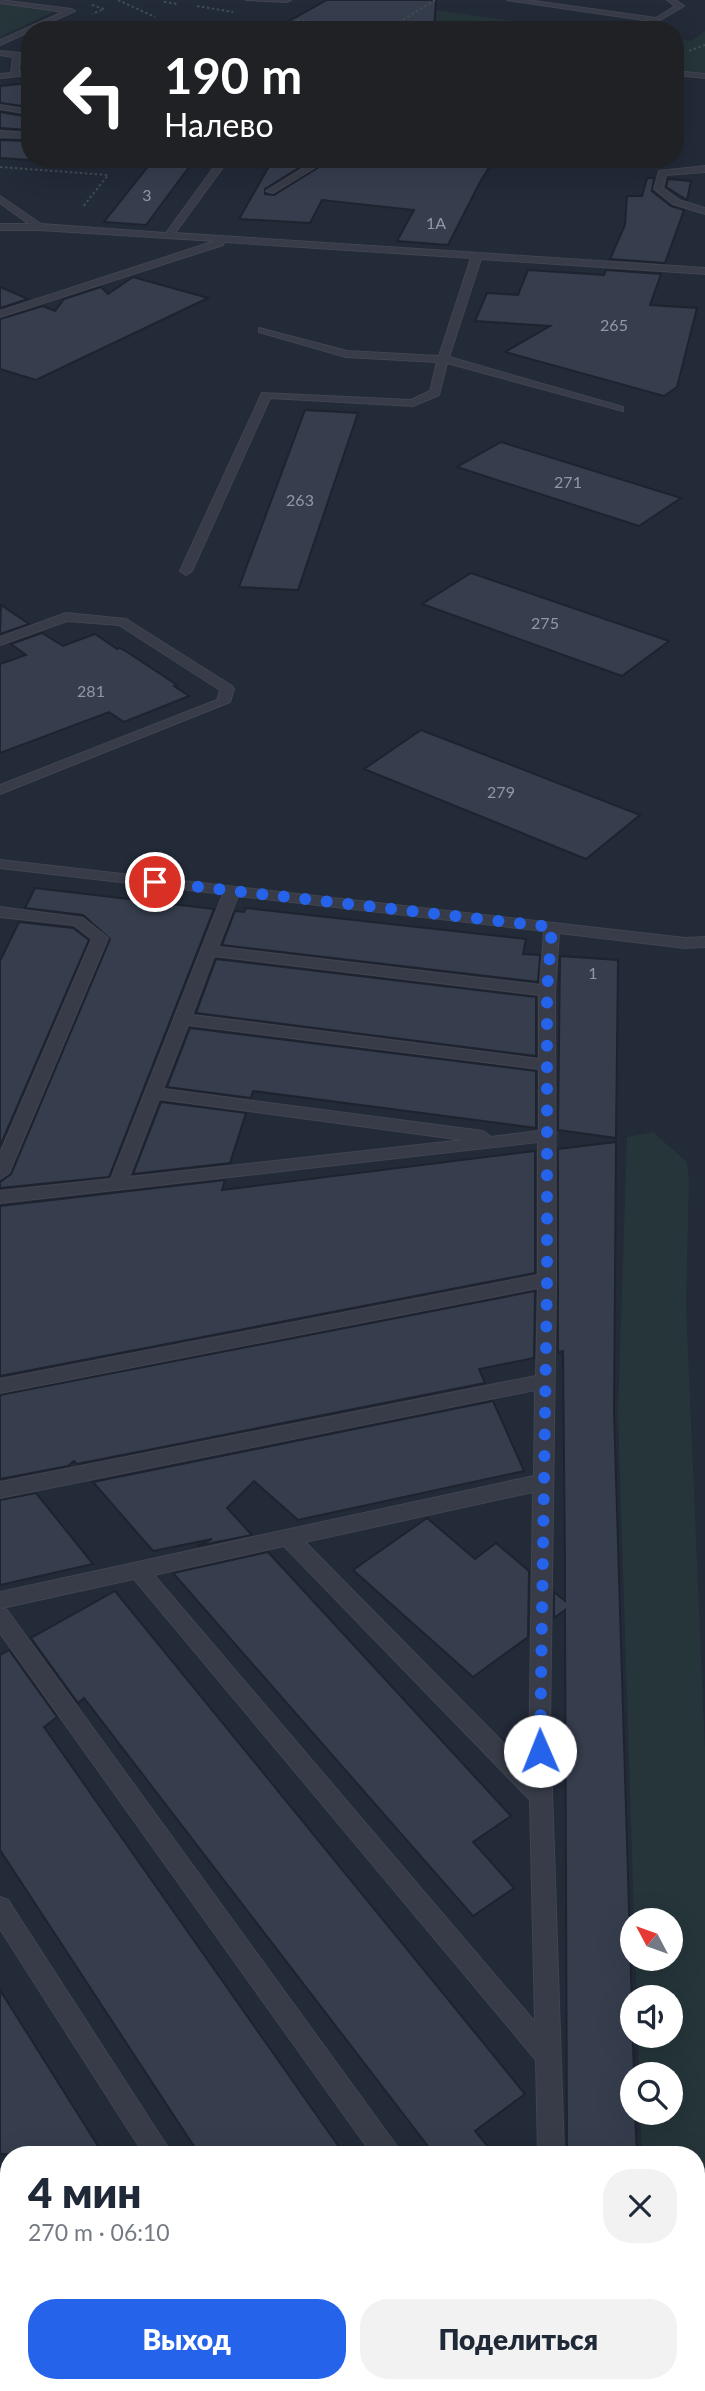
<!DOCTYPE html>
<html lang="ru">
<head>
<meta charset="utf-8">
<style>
	:root { --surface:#fff; --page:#f2f2f3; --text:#1f2937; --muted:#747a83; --accent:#2563eb }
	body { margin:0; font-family:Lato,sans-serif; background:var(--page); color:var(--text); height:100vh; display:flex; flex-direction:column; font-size:26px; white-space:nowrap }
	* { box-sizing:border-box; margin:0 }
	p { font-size:23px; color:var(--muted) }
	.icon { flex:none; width:38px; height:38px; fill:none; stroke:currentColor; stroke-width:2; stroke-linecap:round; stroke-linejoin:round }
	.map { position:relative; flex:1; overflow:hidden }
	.panel { position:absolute; left:0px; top:2146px; width:705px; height:247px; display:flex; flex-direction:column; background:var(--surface); border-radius:28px 28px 0 0; box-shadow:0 7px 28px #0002 }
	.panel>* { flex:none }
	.banner { position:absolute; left:21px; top:21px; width:663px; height:147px; border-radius:28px; box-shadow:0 7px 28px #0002; background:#202124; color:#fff; overflow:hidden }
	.needle { width:46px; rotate:311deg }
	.tools { position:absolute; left:620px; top:1908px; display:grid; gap:14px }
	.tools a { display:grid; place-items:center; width:63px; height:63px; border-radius:50%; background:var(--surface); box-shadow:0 7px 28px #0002; font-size:35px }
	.pin { position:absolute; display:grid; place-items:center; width:60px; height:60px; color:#fff; margin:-30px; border:4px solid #fff; border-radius:50%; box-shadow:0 2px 7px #0007 }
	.me { position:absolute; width:77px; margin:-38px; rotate:359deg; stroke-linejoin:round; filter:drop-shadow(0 0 5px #0008) }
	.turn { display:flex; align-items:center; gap:24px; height:147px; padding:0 28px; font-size:32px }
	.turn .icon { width:91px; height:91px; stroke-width:2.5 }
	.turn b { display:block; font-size:49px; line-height:60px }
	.round { display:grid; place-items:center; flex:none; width:74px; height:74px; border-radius:28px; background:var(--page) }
	.overview { display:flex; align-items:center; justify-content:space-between; height:119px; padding:0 28px }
	h1 { font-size:42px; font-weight:800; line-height:52px }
	.button { display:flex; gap:14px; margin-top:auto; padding:14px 28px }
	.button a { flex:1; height:80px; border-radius:28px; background:var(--accent); color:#fff; font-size:28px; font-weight:800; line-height:80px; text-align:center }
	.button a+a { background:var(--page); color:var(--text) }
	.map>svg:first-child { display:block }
</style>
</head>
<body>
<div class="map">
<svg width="705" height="2391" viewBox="0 0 705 2391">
	<rect width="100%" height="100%" fill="#232a38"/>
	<g fill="#253539">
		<polygon points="0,4 53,12 0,37"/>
		<polygon points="420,8 578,30 383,30"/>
		<polygon points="705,31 705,73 676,71 676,39 691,41"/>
		<polygon points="653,1132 687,1162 689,1182 686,1304 705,1748 705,2391 649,2391 648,2384 696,2384 696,2154 642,2154 640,2112 670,2112 670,2074 639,2074 638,2035 670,2035 670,1997 637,1997 635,1958 670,1958 670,1920 634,1920 618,1412 627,1137"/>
	</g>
	<g fill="#363e4e" stroke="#1e232f" stroke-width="2">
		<polygon points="327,0 436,0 434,30 273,30"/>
		<polygon points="30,83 30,107 0,103 0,86"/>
		<polygon points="0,112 30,117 30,130 0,128"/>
		<polygon points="0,140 30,141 30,160 0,158"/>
		<polygon points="154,159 195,159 146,225 104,222"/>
		<polygon points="284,159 313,159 265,189 265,194 274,195 332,159 393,159 426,163 428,159 494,159 479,184 448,245 397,241 414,210 322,200 310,223 239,219 272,161"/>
		<polygon points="647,178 654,178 652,191 671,206 684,210 665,263 610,259 625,225 627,196 642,196"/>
		<polygon points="668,179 691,181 687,200 666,187"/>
		<polygon points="528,270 604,275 606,270 661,274 650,305 697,308 677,387 664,396 505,352 550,326 475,321 487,293 518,295"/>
		<polygon points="133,277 208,298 36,380 0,369 0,319 43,306 55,311 64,299 101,287 108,294"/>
		<polygon points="0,287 28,299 0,308"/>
		<polygon points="305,410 358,413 298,590 239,587"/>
		<polygon points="501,442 681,498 639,526 457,467"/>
		<polygon points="471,573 669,641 622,676 422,604"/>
		<polygon points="1,605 29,624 0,634"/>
		<polygon points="42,633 63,646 95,634 117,649 120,648 127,652 177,685 174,686 189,696 124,722 109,712 0,753 0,664 26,655 11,644"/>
		<polygon points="421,730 640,815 586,859 364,769"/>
		<polygon points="35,888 214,909 109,1177 0,1188 0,1182 11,1174 110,939 83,915 25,908"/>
		<polygon points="246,908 526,939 523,954 540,955 538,982 222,945 235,911 244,912"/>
		<polygon points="19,922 73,928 89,940 0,1146 0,961"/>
		<polygon points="560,956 618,960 616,1138 558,1130"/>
		<polygon points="216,959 536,997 536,1056 196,1013"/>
		<polygon points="190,1028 536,1071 536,1128 253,1091 251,1098 167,1087"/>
		<polygon points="161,1102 246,1113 230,1163 133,1174"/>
		<polygon points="616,1142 614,1412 634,2074 632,2074 632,2112 635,2112 637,2154 567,2154 565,1610 554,1618 554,1592 565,1601 565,1566 563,1351 558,1353 558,1149"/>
		<polygon points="535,1151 535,1273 0,1376 0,1206 225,1180 222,1190"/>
		<polygon points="535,1291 534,1358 479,1369 485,1383 77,1464 74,1461 68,1466 0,1479 0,1395"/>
		<polygon points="493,1401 524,1471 298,1520 254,1481 227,1508 252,1535 197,1546 212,1539 153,1551 93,1482"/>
		<polygon points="36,1493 93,1564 0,1585 0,1500"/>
		<polygon points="427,1518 475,1559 496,1543 529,1571 528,1637 473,1677 353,1570"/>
		<polygon points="268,1552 511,1816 473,1842 514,1888 473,1916 173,1573"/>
		<polygon points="115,1591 525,2094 475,2131 494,2154 434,2154 84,1698 78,1703 31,1638"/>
		<polygon points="9,1650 57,1717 44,1727 344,2154 199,2154 0,1850 0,1655"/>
		<polygon points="0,1990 103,2154 0,2154"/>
	</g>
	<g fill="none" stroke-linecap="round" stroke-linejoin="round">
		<defs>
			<g id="lane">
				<polygon points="0,0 71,9 75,11 0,45 0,40 63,12 0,3"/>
				<polygon points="246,0 291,0 287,2"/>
				<polygon points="507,0 527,0 656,18 675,6 667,0 676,0 684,6 657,22"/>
				<polygon points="174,25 198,30 164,30"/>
				<polygon points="0,51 20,53 19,72 30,71 30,75 0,78 0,74 11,73 13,57 0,55"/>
				<polygon points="676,71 705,74 705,78 676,75"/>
				<polygon points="0,105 30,110 30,114 0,109"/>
				<polygon points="0,131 30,133 30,138 0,137"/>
				<polygon points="220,159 229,159 175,233 705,268 705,274 481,259 449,357 623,407 623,411 447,363 439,395 413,406 270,398 192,571 186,575 180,571 262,393 411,400 430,391 437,362 346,357 259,332 259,328 347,351 439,356 471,258 224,242 223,245 0,317 0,311 215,241 39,230 0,230 0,224 29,224 0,203 0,196 41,224 166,233"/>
				<polygon points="318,159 329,159 273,193 266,191"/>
				<polygon points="705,166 705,172 666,175 663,188 679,200 705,208 705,214 673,204 654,189 659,171"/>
				<polygon points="66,613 126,619 232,686 234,689 230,702 0,794 0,785 217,700 220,690 119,625 67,621 0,645 0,637"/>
				<path d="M0,860L685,938L705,937V947L685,948L559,933L555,991L556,1280L550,1728L564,2154H538L536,2060L134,1579L2,1608L7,1610L396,2145L400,2154H372L0,1633V1592L534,1476L535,1390L0,1498V1482L536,1376L538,1288L0,1393V1379L538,1275V1142L0,1203V1191L111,1179L223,894L0,868ZM238,896L544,931L540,985L218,947ZM214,956L539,995V1059L192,1015ZM188,1025L539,1069V1131L491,1137L483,1131L163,1089ZM159,1099L463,1140L129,1177ZM533,1492L529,1769L305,1542ZM284,1546L530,1800L535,2022L154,1575Z"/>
				<polygon points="0,907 83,918 108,938 9,1173 0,1179 0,1153 92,939 74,925 0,917"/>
				<polygon points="0,1897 8,1900 172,2154 144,2154 0,1929"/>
				<polygon points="0,2283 9,2286 9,2324 0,2321"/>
				<polygon points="36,2384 65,2384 68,2391 39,2391"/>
				<polygon points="292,2384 322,2384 325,2391 295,2391"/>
				<rect x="535" y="2384" width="28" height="7"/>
			</g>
		</defs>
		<use href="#lane" stroke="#404551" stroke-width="2"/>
		<g stroke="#3e4e51" stroke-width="2" stroke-dasharray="2.5 2.5" stroke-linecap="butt">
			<polyline points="118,0 155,17"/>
			<polyline points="164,2 178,4"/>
			<polyline points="92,5 104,9 92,14"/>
			<polyline points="197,6 233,12"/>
			<polyline points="297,20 342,26"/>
			<polyline points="351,30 342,26 394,25"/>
			<polyline points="386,30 435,0"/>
			<polyline points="689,51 705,45"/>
			<polyline points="0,167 108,175 82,208"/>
		</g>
		<use href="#lane" fill="#373c48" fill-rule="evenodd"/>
	</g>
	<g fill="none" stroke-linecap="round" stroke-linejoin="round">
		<polyline stroke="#2563eb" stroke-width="12" stroke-dasharray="0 21.6" points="155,882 552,927 547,991 547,1280 540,1751"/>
	</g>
	<g text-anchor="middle" stroke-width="7" stroke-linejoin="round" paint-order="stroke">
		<g font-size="16" fill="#9197a4">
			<text x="147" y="201">3</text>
			<text x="436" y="229">1А</text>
			<text x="614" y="331">265</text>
			<text x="568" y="488">271</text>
			<text x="300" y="506">263</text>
			<text x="545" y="629">275</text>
			<text x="91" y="697">281</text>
			<text x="501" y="798">279</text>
			<text x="593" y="979">1</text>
		</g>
	</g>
</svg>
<div class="tools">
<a><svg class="needle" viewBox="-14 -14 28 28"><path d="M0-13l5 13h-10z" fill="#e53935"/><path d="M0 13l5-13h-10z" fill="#747a83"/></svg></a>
<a><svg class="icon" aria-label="sound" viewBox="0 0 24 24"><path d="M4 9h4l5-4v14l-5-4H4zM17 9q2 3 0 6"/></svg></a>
<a><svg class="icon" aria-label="search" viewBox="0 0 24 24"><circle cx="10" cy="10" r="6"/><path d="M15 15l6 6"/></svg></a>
</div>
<div class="pin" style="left:155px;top:882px;background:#d93025"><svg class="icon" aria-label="arrive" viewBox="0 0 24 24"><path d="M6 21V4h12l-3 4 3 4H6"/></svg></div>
<svg class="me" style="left:540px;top:1751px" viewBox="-20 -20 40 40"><circle r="19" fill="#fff"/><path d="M0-13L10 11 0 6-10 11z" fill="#2563eb"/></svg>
<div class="banner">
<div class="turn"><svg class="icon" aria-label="left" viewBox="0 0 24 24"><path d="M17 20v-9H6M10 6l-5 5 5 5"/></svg><div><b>190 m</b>Налево</div></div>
</div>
<section class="panel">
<div class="overview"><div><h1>4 мин</h1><p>270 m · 06:10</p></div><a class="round"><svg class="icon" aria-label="close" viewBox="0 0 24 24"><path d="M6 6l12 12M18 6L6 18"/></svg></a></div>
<div class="button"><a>Выход</a><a>Поделиться</a></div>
</section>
</div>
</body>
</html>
